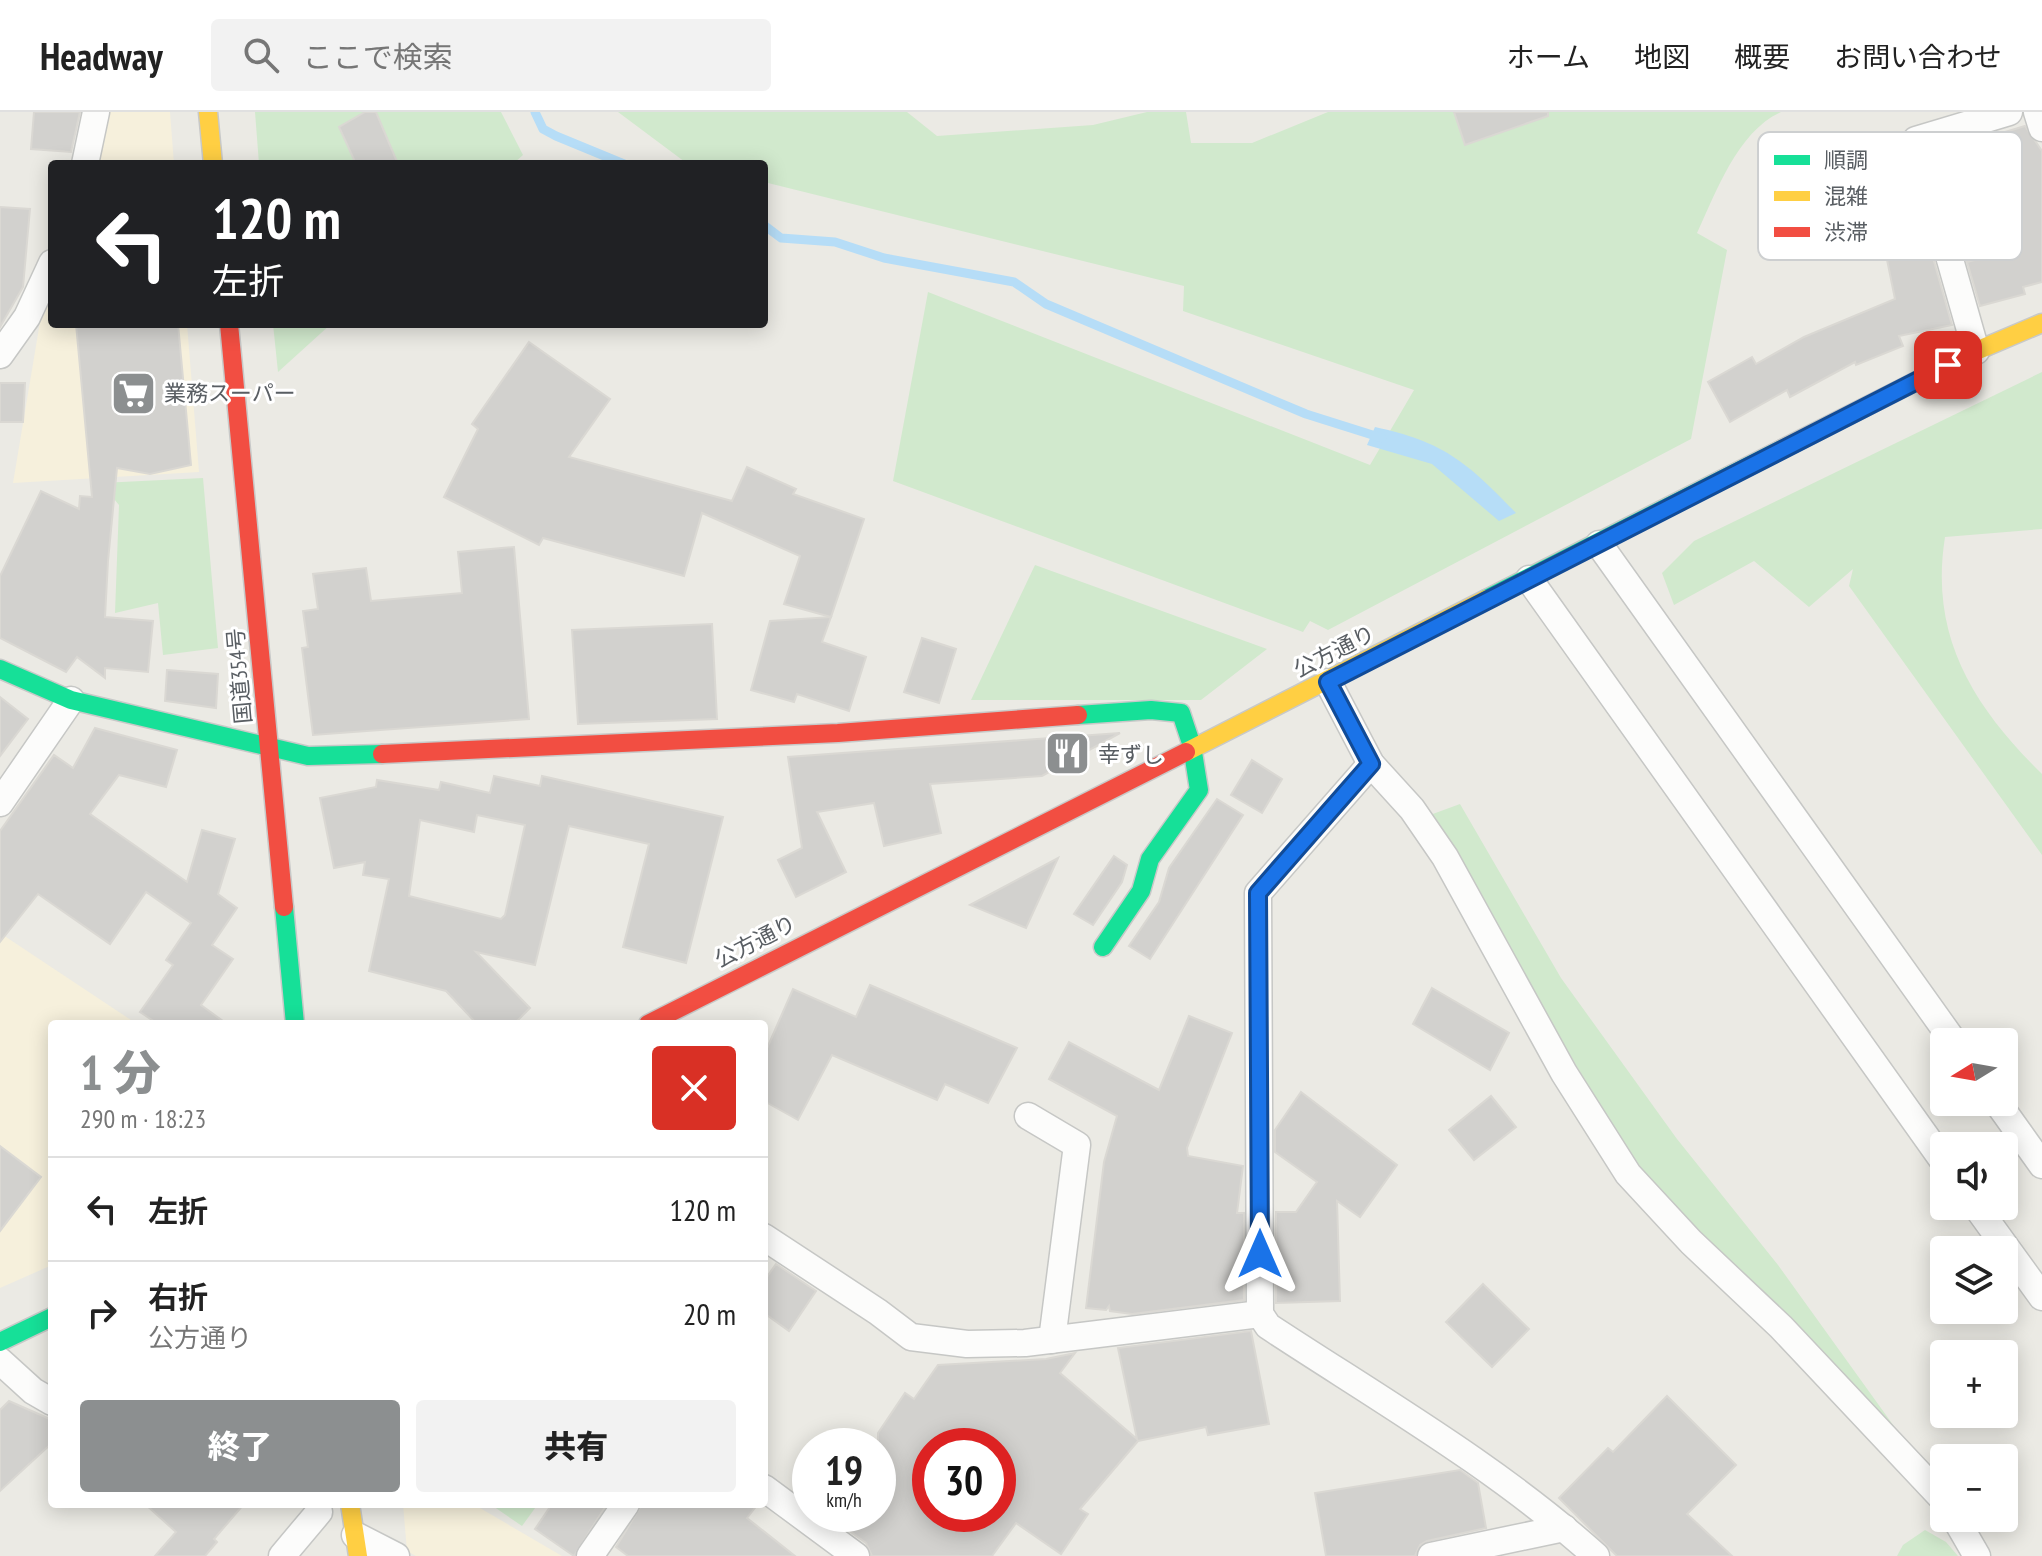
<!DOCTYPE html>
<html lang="ja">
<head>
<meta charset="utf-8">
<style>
	:root { --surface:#fff; --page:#f2f2f2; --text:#222; --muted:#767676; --line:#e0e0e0; --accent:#8c8f90 }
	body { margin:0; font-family:"PT Sans Narrow","Noto Sans JP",sans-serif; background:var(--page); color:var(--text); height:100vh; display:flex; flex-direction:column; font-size:30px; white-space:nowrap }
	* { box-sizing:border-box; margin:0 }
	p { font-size:26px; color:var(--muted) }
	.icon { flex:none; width:44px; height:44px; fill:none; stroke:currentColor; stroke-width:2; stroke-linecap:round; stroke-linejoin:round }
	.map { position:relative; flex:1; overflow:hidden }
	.side { position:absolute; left:48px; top:908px; width:720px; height:488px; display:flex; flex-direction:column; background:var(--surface); border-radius:8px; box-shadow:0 4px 20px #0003 }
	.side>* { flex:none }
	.guide { position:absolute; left:48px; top:48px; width:720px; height:168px; border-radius:8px; box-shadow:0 4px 20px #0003; background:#202124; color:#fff; overflow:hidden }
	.needle { width:52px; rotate:259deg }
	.buttons { position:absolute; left:1930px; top:916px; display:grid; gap:16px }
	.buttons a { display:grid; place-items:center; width:88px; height:88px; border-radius:8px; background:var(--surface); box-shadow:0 4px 20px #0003; font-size:40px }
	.speed { position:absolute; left:792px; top:1316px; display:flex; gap:16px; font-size:40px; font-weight:700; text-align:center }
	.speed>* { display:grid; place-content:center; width:104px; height:104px; border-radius:50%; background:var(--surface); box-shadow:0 4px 20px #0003; line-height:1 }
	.speed small { font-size:20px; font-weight:400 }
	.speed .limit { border:12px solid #d22; background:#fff; color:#111 }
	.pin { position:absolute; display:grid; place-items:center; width:68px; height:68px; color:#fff; margin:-34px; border-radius:16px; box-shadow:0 4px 12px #0006 }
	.me { position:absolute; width:88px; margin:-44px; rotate:0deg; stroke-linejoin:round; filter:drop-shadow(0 0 6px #0008) }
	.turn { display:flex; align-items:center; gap:28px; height:168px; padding:0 32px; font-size:36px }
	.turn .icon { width:104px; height:104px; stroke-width:2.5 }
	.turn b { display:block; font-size:56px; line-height:68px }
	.round { display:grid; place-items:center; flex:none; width:84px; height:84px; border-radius:8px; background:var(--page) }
	.summary { display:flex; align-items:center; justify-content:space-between; height:136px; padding:0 32px }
	h1 { font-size:48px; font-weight:800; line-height:60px; color:var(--accent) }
	.button { display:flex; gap:16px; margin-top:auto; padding:16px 32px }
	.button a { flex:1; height:92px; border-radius:8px; background:var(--accent); color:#fff; font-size:32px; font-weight:800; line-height:92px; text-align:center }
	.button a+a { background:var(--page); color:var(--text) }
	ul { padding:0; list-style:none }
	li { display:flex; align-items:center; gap:24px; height:104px; padding:0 32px; border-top:2px solid var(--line) }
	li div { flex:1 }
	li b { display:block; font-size:30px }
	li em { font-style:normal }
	header { display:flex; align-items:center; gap:48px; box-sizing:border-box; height:112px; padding:0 40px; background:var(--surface); border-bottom:2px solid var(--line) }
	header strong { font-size:38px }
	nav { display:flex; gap:44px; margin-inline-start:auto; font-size:28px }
	.search { width:560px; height:72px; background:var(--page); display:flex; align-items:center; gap:20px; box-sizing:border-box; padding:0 28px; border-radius:8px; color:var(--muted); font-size:30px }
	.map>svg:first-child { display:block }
</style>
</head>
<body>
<header>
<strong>Headway</strong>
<div class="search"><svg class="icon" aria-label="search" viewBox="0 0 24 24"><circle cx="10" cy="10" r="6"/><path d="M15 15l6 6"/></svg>ここで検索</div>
<nav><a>ホーム</a><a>地図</a><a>概要</a><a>お問い合わせ</a></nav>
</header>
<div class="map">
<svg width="2042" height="1444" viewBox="0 0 2042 1444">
	<rect width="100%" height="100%" fill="#ebeae4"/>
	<g fill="#f6f0dc">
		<polygon points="103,0 170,0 174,52 91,52"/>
		<polygon points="52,177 52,212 187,212 199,360 13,371 41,204"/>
		<polygon points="0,821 137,912 52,912 52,1153 0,1176"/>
		<polygon points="403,1392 473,1392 562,1444 416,1444 407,1439"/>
	</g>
	<g fill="#d1e9cd">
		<polygon points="255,0 501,0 523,43 513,52 259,52"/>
		<path d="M618,0H907L937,24L1093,13L1147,0H1186L1191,31H1252L1328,0H1781C1738,19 1716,80 1697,121L1727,138L1691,327L1328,518L1310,509L1303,520L893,369L928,180L1370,353L1414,278L1183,199L1184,174L764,70V52L685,50Z"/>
		<polygon points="273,212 331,212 278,260"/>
		<path d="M2042,260V417L1945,425C1929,525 1974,595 2042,662V743L1849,474L1853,457L1809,495L1754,449L1674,493L1662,461L1694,429Z"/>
		<polygon points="203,366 218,536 163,543 158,491 115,501 119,393 101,371"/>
		<polygon points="1035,453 1267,537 1201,588 971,588"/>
		<polygon points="1460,692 1561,866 1677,1027 1778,1153 1896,1317 1639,1061 1430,703"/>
		<polygon points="490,1392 538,1392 522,1414"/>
		<polygon points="1925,1418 1946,1430 1958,1444 1897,1444 1903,1433"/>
	</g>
	<path fill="#b6ddf7" d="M1375,315C1444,330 1467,350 1516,401L1499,409L1432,352L1367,333Z"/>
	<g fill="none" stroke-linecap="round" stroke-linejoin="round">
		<g stroke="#b6ddf7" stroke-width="9">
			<polyline points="535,0 543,17 556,24 624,52"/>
			<polyline points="764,113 781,126 835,130 884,146 1014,170 1046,192 1306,302 1382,326"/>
		</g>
	</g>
	<g fill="#d2d1ce" stroke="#dad8d3" stroke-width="2" fill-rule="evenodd">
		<polygon points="34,0 80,0 71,40 31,37"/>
		<polygon points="365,0 376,0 398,52 356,52 339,15"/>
		<polygon points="1454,0 1548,0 1548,4 1465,33"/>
		<polygon points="2025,14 2042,39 2042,170 2023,175 2025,182 1980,194 1967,150 2016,137 1998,71 1949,84 1936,41"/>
		<polygon points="1895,68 1905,118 1924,114 1952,213 1899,224 1903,234 1856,253 1855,250 1790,285 1787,278 1730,310 1708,270 1752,245 1756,252 1804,225 1895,187 1881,118 1855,124 1845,79"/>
		<polygon points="0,95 30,97 23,175 0,215"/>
		<polygon points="76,212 178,212 191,353 150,362 117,356 108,449 105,505 153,509 148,560 105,556 105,566 77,545 66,560 0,526 0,464 41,379 79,397 80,384 92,385"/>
		<polygon points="529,230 610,287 569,345 732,389 747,355 796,377 793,382 864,407 831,505 784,492 800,444 702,401 684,464 543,426 539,433 444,385 478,317 472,312"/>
		<polygon points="0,271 25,271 23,310 0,310"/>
		<polygon points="514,435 529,607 313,623 302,536 308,535 303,499 318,497 313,462 366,456 371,489 462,481 458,440"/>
		<polygon points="831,505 822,530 866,545 849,599 797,582 794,590 751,578 770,509"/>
		<polygon points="712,512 717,607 578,612 572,518"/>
		<polygon points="922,526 956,537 939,591 904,580"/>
		<polygon points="167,558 218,562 216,596 165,589"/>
		<polygon points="0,585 28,607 0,644"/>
		<polygon points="95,616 177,638 166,675 119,663 90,702 187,770 202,718 235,727 218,782 237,796 212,833 233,847 201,893 227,912 158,912 140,900 173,853 166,848 191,811 146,780 110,832 38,782 0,830 0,719 54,643 73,656"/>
		<polygon points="1120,621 1042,664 930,672 941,721 884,734 874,691 817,700 846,760 796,785 778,748 802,736 788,645"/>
		<polygon points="1252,648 1282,667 1262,701 1231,683"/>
		<path d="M494,664L540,674L542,664L723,705L686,851L623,835L649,732L569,714L535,853L476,840L530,896L514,912H477L446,879L369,859L389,767L363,763L365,750L334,756L320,686L376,675L377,668L439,678L441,670L490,681ZM477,703L525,713L505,803L501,807L409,784L420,708L474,720Z"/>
		<polygon points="1217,687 1243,703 1150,847 1129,834 1159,790 1169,756"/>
		<polygon points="1114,744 1127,753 1122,770 1093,813 1074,802"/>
		<polygon points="1058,746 1026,816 970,793"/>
		<polygon points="870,873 1017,936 988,991 945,972 937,988 832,943 798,1008 764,989 764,943 793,877 856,905"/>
		<polygon points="1432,876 1509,921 1490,958 1413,912"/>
		<polygon points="1189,904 1232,921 1187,1036 1188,1044 1243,1054 1237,1101 1244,1101 1244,1188 1132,1202 1110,1199 1109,1194 1106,1198 1086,1196 1104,1050 1117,1004 1049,967 1069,930 1159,978"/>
		<polygon points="1301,980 1397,1053 1360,1105 1337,1089 1340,1189 1276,1191 1276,1100 1296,1100 1317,1070 1275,1040 1275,1018"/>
		<polygon points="1491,984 1516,1015 1474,1048 1449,1018"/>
		<polygon points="0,1034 41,1065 0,1119"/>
		<polygon points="776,1152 816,1179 789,1219 764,1201 764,1169"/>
		<polygon points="1483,1172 1529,1217 1492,1255 1446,1210"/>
		<path d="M1251,1219L1269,1312L1208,1323L1206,1315L1138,1329L1080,1397L1088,1402L1061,1442L1016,1411L992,1444H872L866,1431L826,1402H878V1321L905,1281L914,1287L938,1253L1046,1247L1075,1241L1060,1261L1137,1327L1118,1236ZM930,1334H998V1402H930Z"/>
		<polygon points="1667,1284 1736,1353 1687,1402 1732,1444 1617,1444 1559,1386 1608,1336 1613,1340"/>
		<polygon points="9,1289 52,1308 52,1331 0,1379 0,1298"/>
		<polygon points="1460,1358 1478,1371 1486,1416 1427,1429 1420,1433 1415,1444 1326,1444 1315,1381"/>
		<polygon points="145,1392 244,1392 214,1427 217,1430 205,1444 155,1444 176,1420"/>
		<polygon points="552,1392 607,1392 574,1444 535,1417"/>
		<polygon points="642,1392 758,1392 747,1406 795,1444 628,1444 616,1435"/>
	</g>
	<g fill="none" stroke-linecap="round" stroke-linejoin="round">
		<defs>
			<g id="street">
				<polyline points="2037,0 2042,16"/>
				<polyline points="85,52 96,0"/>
				<polyline points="1976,239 1916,28 2009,0"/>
				<polyline points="0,243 27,205 52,151"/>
				<polyline points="1599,432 1954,930"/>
				<polyline points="1529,467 1944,1050"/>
				<polyline points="1328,570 1371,652 1412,697 1445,745 1564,961 1628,1062 1691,1130 1781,1215 1944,1388"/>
				<path d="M1371,652L1258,781L1260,1202L1268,1214C1379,1287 1497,1355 1596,1444"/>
				<polyline points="0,691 71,588"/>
				<polyline points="1997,990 2042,1053"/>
				<polyline points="1028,1004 1077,1033 1052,1228"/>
				<polyline points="1976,1094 2042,1185"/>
				<polyline points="764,1125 878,1200 911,1225 967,1232 1025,1231 1260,1202"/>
				<polyline points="0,1249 33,1279 52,1290"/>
				<polyline points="764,1376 856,1444"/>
				<polyline points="1955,1406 1977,1444"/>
				<polyline points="355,1423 396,1444"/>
				<polyline points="282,1444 319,1400"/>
				<polyline points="590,1444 626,1392"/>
				<polyline points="1431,1444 1564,1416"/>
			</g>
			<g id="fast">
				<polyline points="1486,487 1782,337"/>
				<polyline points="0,557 71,588 308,644 382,642"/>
				<polyline points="1078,603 1151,598 1181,601 1192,634 1199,678 1150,747 1141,779 1103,835"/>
				<polyline points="284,795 295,912"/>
				<polyline points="0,1230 52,1205"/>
			</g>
			<g id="slow">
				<polyline points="208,0 213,52"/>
				<polyline points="1782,337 1976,239 2042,211"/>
				<polyline points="1186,640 1486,487"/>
				<polyline points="350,1392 358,1444"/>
			</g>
			<g id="jam">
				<polyline points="229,212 284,795"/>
				<polyline points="382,642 838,621 1078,603"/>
				<polyline points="648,912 1186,640"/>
			</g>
		</defs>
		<use href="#street" stroke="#c6c7c5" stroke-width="29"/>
		<use href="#fast" stroke="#c8c9c8" stroke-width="21"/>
		<use href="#slow" stroke="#c8c9c8" stroke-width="21"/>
		<use href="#jam" stroke="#c8c9c8" stroke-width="21"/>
		<use href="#street" stroke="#fcfcfb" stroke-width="26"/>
		<use href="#fast" stroke="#16e098" stroke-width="18"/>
		<use href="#slow" stroke="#ffcf43" stroke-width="18"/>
		<use href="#jam" stroke="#f24e42" stroke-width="18"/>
	</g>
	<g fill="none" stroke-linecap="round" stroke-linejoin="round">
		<defs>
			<polyline id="route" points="1260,1142 1258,781 1371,652 1328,570 1948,253"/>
		</defs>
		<use href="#route" stroke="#114b97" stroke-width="20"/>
		<use href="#route" stroke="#1a73e8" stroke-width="14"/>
	</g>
	<defs>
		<symbol id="supermarket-square" viewBox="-11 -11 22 22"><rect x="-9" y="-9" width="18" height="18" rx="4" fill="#8c8f90" stroke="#fff"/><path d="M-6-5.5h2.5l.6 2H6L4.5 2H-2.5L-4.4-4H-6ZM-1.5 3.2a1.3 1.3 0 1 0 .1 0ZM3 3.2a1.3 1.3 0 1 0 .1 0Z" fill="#fff"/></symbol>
		<symbol id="restaurant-square" viewBox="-11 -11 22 22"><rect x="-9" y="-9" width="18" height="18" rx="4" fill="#8c8f90" stroke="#fff"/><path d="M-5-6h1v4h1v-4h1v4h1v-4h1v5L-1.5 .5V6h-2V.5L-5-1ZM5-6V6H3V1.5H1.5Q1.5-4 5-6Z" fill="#fff"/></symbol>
	</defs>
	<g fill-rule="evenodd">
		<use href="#supermarket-square" x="108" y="256" width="51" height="51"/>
		<use href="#restaurant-square" x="1042" y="616" width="51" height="51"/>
	</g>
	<g text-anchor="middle" stroke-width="6" stroke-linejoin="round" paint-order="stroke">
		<g font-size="22" fill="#595e63" stroke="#fff" text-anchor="start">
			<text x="164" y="289">業務スーパー</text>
			<text x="1098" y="650">幸ずし</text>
		</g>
		<g font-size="22" fill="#595e63" stroke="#fff">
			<text transform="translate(1334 539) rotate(-27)" y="8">公方通り</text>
			<text transform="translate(239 564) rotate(-95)" y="8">国道354号</text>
			<text transform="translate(755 829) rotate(-27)" y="8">公方通り</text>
		</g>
	</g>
	<rect x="1758" y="20" width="264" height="128" rx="12" fill="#fff" stroke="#cdcfd0" stroke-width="2"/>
	<rect x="1774" y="43" width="36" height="10" fill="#16e098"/>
	<rect x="1774" y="79" width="36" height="10" fill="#ffcf43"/>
	<rect x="1774" y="115" width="36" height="10" fill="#f24e42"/>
	<g font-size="22" fill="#595e63">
		<text x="1824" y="56">順調</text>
		<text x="1824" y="92">混雑</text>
		<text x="1824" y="128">渋滞</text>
	</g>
</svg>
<div class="buttons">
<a><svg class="needle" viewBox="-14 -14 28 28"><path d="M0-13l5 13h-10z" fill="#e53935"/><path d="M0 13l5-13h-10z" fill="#767676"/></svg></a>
<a><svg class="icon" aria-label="sound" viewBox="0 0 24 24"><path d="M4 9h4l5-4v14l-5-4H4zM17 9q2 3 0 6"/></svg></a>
<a><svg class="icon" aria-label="layers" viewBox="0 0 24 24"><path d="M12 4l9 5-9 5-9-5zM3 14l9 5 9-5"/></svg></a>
<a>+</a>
<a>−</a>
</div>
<div class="speed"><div>19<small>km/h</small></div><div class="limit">30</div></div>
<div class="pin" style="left:1948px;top:253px;background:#d93025"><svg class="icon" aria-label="arrive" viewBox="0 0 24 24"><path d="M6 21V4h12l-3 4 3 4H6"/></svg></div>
<svg class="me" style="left:1260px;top:1142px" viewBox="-20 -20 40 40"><path d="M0-17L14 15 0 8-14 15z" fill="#1a73e8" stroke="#fff" stroke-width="4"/></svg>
<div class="guide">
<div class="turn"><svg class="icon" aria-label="left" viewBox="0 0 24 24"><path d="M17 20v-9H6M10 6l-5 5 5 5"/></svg><div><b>120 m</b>左折</div></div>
</div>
<section class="side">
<div class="summary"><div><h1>1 分</h1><p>290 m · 18:23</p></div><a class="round" style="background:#d93025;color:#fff"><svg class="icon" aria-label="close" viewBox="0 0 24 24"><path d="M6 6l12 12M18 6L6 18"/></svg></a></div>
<ul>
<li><svg class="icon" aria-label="left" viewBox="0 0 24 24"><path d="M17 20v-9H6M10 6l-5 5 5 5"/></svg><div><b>左折</b></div><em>120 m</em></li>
<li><svg class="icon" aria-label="right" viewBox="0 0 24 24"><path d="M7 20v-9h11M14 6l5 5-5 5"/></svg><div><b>右折</b><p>公方通り</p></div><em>20 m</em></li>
</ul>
<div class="button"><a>終了</a><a>共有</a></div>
</section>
</div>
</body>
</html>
